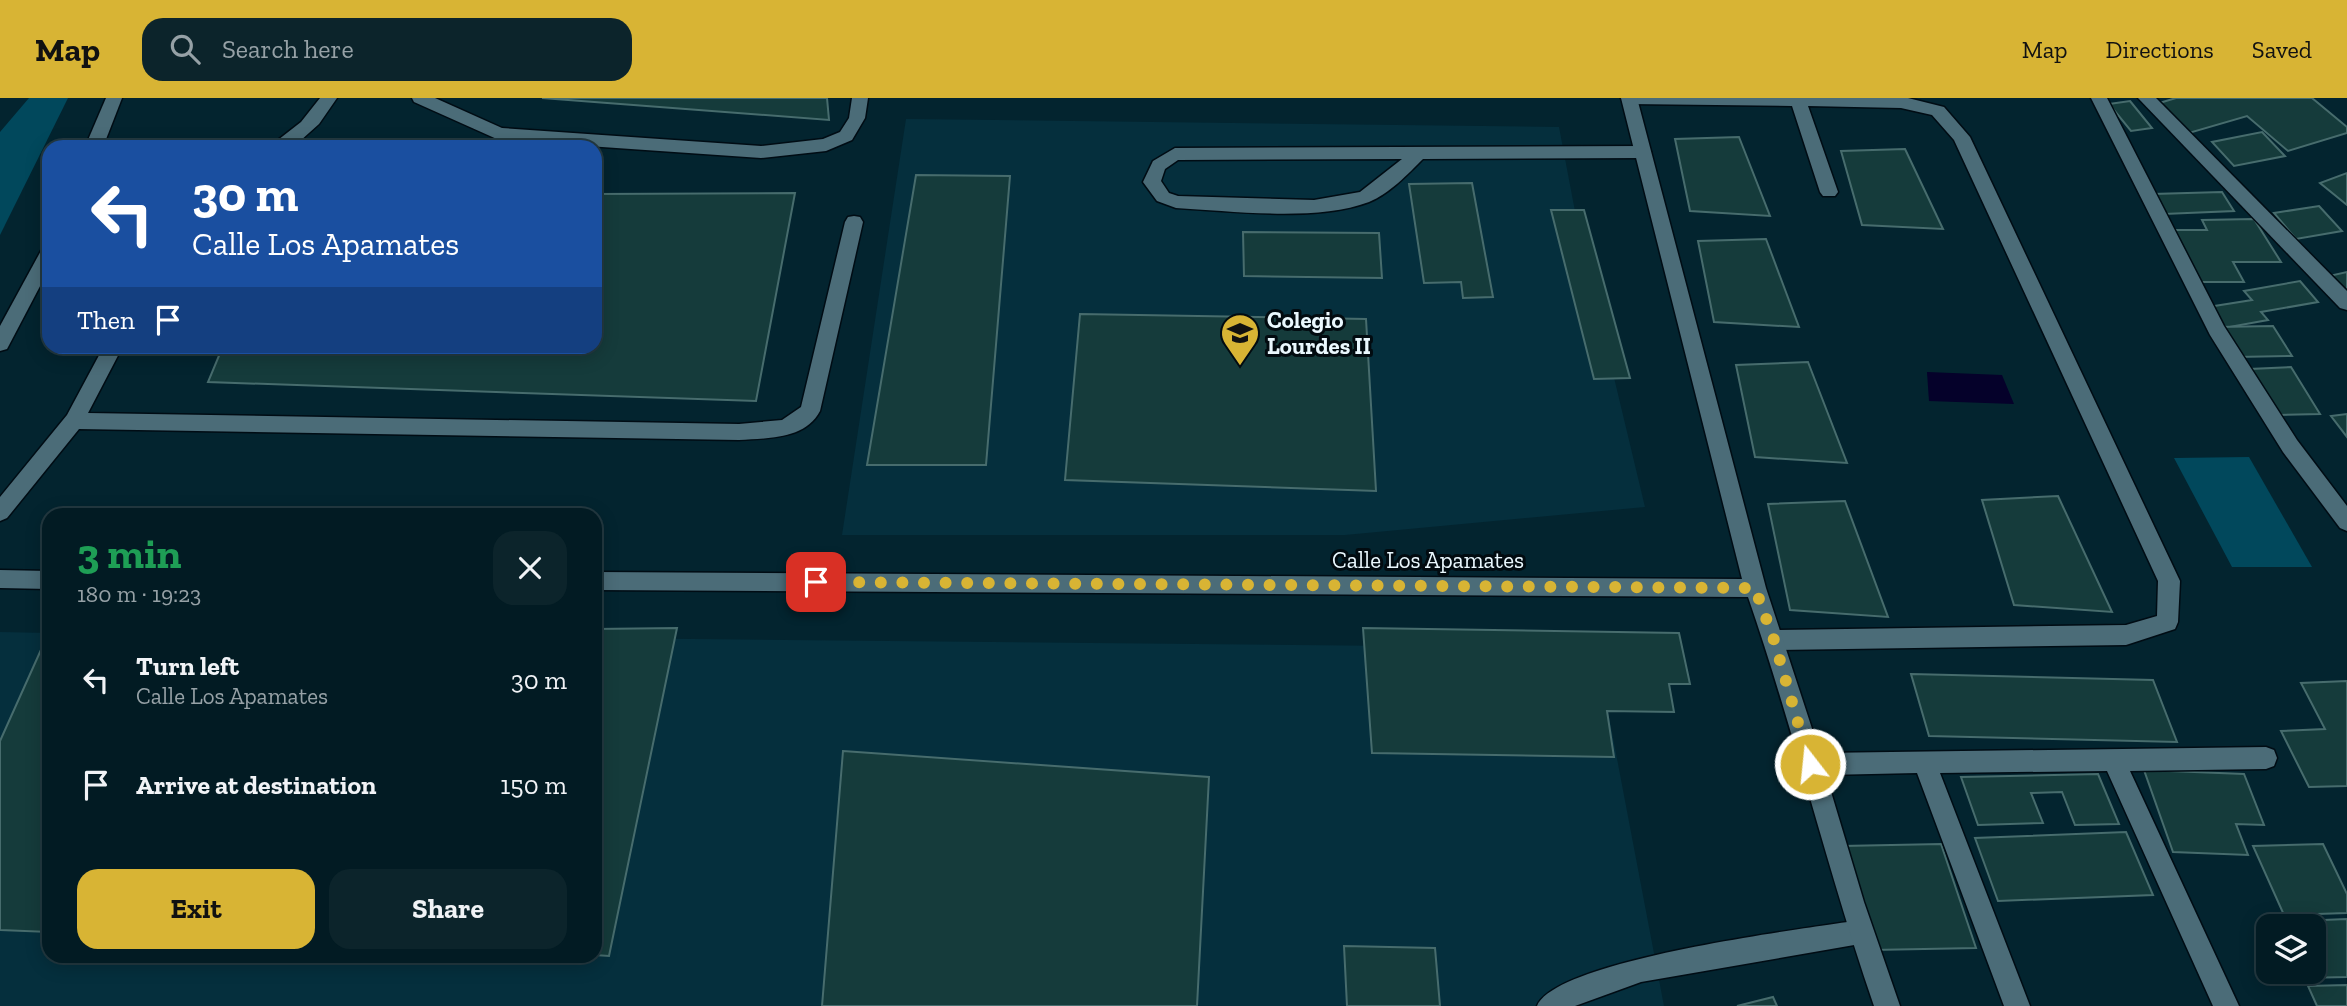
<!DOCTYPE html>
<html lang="en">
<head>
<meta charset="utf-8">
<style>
	:root { --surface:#021b23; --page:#0c242b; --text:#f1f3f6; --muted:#96a1a6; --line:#233941; --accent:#d8b434 }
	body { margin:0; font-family:"Zilla Slab",serif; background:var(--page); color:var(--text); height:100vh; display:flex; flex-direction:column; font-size:26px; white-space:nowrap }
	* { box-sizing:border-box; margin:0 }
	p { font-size:23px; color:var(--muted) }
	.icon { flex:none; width:38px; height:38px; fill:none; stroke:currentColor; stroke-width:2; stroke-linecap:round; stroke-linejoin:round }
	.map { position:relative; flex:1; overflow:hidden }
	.drawer { position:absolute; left:42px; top:410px; width:560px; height:455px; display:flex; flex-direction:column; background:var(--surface); border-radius:21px; box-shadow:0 4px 18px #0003,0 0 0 2px var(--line) }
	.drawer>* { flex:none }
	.hud { position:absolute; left:42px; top:42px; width:560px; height:214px; border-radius:21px; box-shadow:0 4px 18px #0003,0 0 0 2px var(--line); background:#1a4fa0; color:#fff; overflow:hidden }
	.buttons { position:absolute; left:2256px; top:816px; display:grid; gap:14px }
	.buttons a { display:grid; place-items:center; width:70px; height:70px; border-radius:14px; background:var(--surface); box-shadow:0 4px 18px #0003,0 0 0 2px var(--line); font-size:35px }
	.pin { position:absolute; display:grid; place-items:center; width:60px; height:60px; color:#fff; margin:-30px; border-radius:14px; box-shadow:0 4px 10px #0006 }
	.me { position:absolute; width:77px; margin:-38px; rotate:344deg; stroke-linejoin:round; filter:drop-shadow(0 0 5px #0008) }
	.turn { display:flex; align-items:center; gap:24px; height:147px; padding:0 35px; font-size:32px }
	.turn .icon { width:91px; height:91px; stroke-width:2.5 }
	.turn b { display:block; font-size:49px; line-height:60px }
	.then { display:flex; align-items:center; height:66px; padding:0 35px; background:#0003; gap:14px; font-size:26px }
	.round { display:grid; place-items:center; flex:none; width:74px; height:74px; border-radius:21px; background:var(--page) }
	.overview { display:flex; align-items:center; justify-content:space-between; height:119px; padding:0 35px }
	h1 { font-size:42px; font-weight:800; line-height:52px; color:#1e9e55 }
	.cta { display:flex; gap:14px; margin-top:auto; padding:14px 35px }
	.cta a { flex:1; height:80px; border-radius:21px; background:var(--accent); color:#111; font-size:28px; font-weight:800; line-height:80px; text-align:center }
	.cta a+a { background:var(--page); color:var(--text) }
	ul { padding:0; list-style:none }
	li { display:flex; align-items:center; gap:21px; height:105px; padding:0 35px }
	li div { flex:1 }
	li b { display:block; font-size:26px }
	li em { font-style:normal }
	header { display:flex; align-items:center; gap:42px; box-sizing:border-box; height:98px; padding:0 35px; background:var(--accent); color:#111 }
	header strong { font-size:33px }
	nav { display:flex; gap:38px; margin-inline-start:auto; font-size:24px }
	.search { width:490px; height:63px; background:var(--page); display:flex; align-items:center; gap:18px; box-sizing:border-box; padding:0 24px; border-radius:21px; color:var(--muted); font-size:26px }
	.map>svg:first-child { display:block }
</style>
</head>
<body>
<header>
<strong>Map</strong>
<div class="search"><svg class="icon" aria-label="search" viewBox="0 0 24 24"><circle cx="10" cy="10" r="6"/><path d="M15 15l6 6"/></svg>Search here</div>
<nav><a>Map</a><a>Directions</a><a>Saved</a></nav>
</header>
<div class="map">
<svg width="2347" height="908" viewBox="0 0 2347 908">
	<rect width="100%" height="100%" fill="#03242f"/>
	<g fill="#052f3d">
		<polygon points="906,21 1559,29 1578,129 1645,409 1345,437 842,437"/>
		<polygon points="0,534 49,535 49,858 595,858 595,540 1596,550 1664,908 0,908"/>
	</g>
	<g fill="#01485c">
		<polygon points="29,0 68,0 0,137 0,34"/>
		<polygon points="2249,359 2312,469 2232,469 2174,360"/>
	</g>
	<polygon fill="#05012a" points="1927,274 2002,277 2014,306 1929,303"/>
	<g fill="#153b3b" stroke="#476c6d" stroke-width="2">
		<polygon points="542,0 827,0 829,22"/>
		<polygon points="2176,0 2312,0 2347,29 2347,35 2288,53 2247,18 2189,35 2156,6"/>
		<polygon points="2130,3 2152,30 2131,33 2109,6"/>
		<polygon points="2262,34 2285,58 2234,68 2212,44"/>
		<polygon points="1739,39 1770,118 1690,113 1675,41"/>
		<polygon points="1905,51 1943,131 1862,127 1841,53"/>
		<polygon points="2347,75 2347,107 2320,85"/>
		<polygon points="916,77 1010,78 986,367 867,367"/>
		<polygon points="1472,85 1493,199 1463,200 1461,184 1424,185 1409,86"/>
		<polygon points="2222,94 2234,113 2164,116 2153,96"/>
		<polygon points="795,95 756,303 208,284 223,248 595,248 595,96"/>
		<polygon points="2319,108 2342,133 2296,141 2274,115"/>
		<polygon points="1551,112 1584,112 1630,280 1594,281"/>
		<polygon points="2254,121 2281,164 2233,164 2244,184 2197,184 2168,132 2207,132 2202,122"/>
		<polygon points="1243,134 1379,135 1382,180 1244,178"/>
		<polygon points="1766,141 1799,229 1714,224 1698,143"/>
		<polygon points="2347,174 2347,197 2329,178"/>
		<polygon points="2300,183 2318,204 2261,214 2268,222 2224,230 2208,209 2252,202 2244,193"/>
		<polygon points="1080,216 1366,221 1376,393 1065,382"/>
		<polygon points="2273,228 2292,258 2236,259 2218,229"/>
		<polygon points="1808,264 1847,365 1755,359 1736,267"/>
		<polygon points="2291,269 2320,316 2278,317 2250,271"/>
		<polygon points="2347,316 2347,339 2331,318"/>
		<polygon points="2058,398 2112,514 2014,507 1982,402"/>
		<polygon points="1845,403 1888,519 1790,512 1768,406"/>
		<polygon points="677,530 609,858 595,857 595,531"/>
		<polygon points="1363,530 1679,535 1690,586 1669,586 1674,614 1607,613 1614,659 1372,655"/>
		<polygon points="49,534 49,834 0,832 0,643"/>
		<polygon points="1911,576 2153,582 2177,644 1929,638"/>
		<polygon points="2347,583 2347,688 2309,689 2281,633 2325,631 2301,585"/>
		<polygon points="843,653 1209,679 1197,908 822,908"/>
		<polygon points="2144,672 2244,676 2264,727 2236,726 2248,757 2173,754"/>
		<polygon points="2098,676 2119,726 2075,727 2062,694 2031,695 2043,725 1978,727 1961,679"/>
		<polygon points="2126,734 2153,797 1998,803 1975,740"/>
		<polygon points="1941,746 1976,850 1872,852 1842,748"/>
		<polygon points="2323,746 2347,796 2347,815 2284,817 2253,748"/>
		<polygon points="2347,821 2347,879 2302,880 2299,873 2314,873 2314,828 2278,828 2276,824"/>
		<polygon points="1344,848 1435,850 1440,908 1347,908"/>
		<polygon points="2347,887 2347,908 2317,908 2308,888"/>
		<polygon points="1773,899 1777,908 1737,908"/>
	</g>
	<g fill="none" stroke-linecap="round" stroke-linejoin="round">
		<defs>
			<g id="lane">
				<polygon points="320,0 337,0 319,26 300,43 291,49 269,49 301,24"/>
				<polygon points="412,0 435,0 502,30 761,48 823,41 840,34 849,20 852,0 868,0 865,20 852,42 826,53 761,60 499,42 414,4"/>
				<polygon points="1621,0 1908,0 1944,9 1970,39 2180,483 2178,524 2175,531 2126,547 1774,552 1766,549 1763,542 1766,535 1774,532 2126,527 2157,518 2158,483 1954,42 1932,17 1901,10 1808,8 1838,94 1835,98 1823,98 1820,94 1792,8 1629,6"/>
				<path d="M1642,48L1651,54L1642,60L1423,61C1408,76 1389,96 1369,104C1316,124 1232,113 1176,110L1157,103L1143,84L1153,63L1175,50ZM1402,61L1360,94L1314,102L1178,98L1169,95L1161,83L1165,71L1178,62Z"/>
				<path d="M854,118L860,119L863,124L820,313C805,342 766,340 739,342L79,331L7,420L0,423V399L67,317L104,248H123L88,315L739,326L782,322L801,309L845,124L848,119Z"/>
				<path d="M1860,822L1869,825L1872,834L1869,843L1860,846L1641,884L1575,908H1537C1557,861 1805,831 1860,822Z"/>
			</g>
			<g id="street">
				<path d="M1621,0H1637L1766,490L1820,655L2266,649L2274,652L2277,660L2274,668L2266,671L2130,673L2239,908H2213L2107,673L1940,675L2030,908H2004L1917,675L1826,677L1864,804L1900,908H1874C1827,772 1795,635 1748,499L595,492V474L1742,481Z"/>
				<polygon points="2091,0 2107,0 2224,228 2297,342 2347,408 2347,433 2340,430 2283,354 2210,237"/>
				<polygon points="2138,0 2156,0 2347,193 2347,212 2340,210"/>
				<polygon points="0,472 49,473 49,491 0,490"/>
			</g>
			<g id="secondary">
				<polygon points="106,0 122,0 103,49 85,49"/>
				<polygon points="49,147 49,171 7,251 0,253 0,228 43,149"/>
			</g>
		</defs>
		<use href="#lane" stroke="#000c14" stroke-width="3"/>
		<use href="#street" stroke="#000c14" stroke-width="3"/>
		<use href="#secondary" stroke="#000c14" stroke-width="3"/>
		<use href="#lane" fill="#4b6c78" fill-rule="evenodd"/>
		<use href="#street" fill="#4b6c78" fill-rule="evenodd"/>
		<use href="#secondary" fill="#4b6c78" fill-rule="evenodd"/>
	</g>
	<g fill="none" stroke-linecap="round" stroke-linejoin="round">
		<polyline stroke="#d8b434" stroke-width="12" stroke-dasharray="0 21.6" points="816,484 1755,490 1774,542 1810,666"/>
	</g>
	<defs>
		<symbol id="school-pin" viewBox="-11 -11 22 30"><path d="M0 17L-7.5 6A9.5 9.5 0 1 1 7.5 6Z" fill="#d8b434" stroke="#020b10"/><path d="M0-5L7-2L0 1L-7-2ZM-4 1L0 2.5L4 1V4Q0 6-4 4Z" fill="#111"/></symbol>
	</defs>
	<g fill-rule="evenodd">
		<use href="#school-pin" x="1218" y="213" width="44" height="60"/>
	</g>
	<g text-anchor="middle" stroke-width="6" stroke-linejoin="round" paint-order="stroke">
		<g font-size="23" font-weight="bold" fill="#eaf8fe" stroke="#020b10" text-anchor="start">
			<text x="1267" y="230">Colegio<tspan x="1267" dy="26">Lourdes II</tspan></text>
		</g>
		<g font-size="23" fill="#eaf8fe" stroke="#020b10">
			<text x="1428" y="470">Calle Los Apamates</text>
		</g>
	</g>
</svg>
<div class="buttons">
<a><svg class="icon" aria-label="layers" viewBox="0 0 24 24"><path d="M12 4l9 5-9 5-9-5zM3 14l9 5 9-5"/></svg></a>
</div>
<div class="pin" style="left:816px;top:484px;background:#d93025"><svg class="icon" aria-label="arrive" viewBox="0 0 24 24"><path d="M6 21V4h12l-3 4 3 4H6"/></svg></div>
<svg class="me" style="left:1810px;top:666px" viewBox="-20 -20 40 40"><circle r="17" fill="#d8b434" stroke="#fff" stroke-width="3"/><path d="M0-11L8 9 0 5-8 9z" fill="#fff"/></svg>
<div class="hud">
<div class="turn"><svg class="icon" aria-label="left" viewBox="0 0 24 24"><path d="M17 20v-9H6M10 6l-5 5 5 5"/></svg><div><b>30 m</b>Calle Los Apamates</div></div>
<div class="then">Then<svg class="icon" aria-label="arrive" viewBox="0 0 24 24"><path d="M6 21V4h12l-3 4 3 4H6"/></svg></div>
</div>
<section class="drawer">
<div class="overview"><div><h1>3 min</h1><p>180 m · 19:23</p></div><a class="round"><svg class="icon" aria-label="close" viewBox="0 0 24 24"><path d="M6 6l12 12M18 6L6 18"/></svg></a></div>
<ul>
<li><svg class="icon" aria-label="left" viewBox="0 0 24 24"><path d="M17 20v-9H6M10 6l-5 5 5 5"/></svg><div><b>Turn left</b><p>Calle Los Apamates</p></div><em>30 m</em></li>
<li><svg class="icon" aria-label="arrive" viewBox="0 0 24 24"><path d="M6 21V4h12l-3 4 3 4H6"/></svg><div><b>Arrive at destination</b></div><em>150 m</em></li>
</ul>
<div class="cta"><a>Exit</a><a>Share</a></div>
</section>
</div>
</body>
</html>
